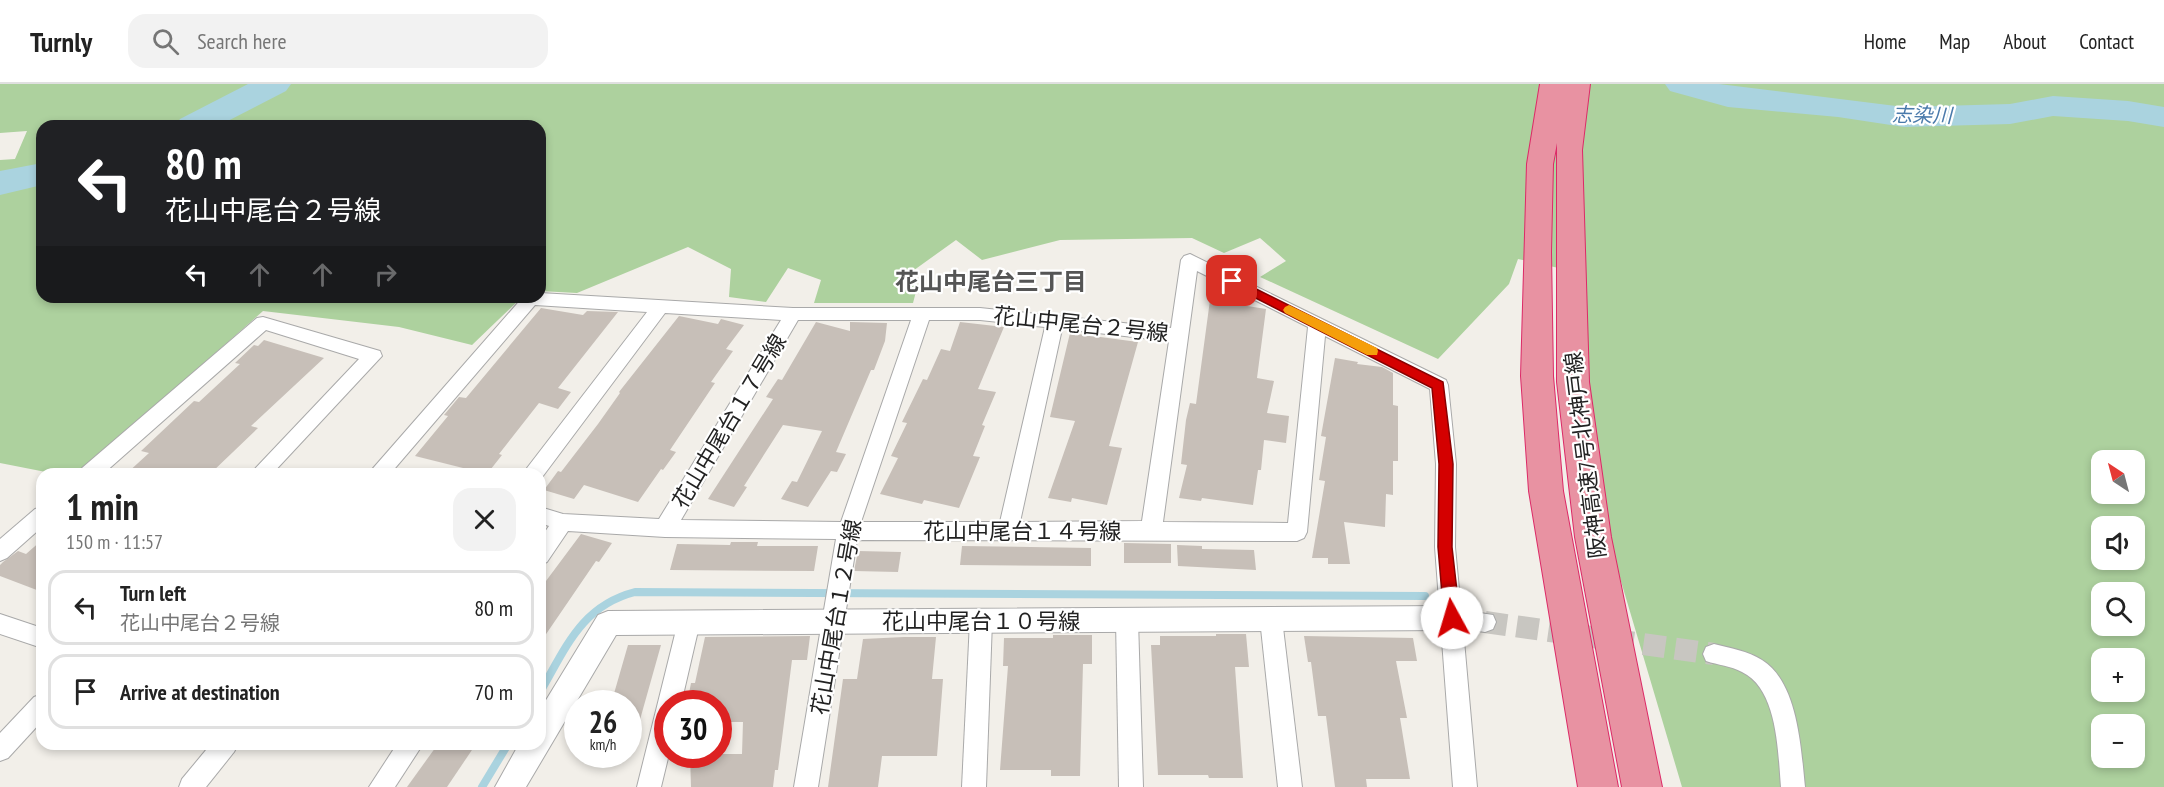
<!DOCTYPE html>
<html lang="en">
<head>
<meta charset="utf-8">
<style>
	:root { --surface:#fff; --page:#f2f2f2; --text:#222; --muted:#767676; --line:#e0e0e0 }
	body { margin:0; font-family:"PT Sans Narrow","Noto Sans JP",sans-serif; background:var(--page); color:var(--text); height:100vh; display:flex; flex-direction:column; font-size:22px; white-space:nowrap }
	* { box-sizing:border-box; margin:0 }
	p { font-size:20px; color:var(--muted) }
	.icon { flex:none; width:33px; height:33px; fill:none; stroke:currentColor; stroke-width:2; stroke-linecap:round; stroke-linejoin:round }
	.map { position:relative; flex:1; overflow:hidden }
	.panel { position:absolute; left:36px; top:384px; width:510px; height:282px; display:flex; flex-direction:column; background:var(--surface); border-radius:18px; box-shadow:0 3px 9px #0003 }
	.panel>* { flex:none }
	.banner { position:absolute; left:36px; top:36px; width:510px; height:183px; border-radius:18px; box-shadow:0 3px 9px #0003; background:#202124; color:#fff; overflow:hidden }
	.needle { width:39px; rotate:324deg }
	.tools { position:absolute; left:2091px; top:366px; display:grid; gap:12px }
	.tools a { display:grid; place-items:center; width:54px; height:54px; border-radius:12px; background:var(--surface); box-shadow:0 3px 9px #0003; font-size:30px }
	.speed { position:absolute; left:564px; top:606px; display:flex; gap:12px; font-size:30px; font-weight:700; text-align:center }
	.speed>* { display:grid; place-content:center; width:78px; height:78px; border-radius:50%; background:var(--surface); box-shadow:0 3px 9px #0003; line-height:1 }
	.speed small { font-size:15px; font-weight:400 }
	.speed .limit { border:9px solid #d22; background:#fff; color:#111 }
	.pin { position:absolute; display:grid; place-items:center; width:51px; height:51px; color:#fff; margin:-26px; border-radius:12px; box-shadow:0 3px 9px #0006 }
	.me { position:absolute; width:66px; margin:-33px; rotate:354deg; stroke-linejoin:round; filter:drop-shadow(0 0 4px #0008) }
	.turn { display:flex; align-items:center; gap:21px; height:126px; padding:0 30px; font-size:27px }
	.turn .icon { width:78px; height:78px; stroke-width:2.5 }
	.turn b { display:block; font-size:42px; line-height:51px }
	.lanes { display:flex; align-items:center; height:57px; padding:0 30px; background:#0003; justify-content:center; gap:30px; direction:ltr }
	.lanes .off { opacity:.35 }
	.round { display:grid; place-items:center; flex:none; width:63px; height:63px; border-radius:18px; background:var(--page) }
	.summary { display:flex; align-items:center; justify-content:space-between; height:102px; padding:0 30px }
	h1 { font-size:36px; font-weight:800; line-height:45px }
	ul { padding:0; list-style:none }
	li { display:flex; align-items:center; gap:18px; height:75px; margin:0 12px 9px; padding:0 18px; border:3px solid var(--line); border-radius:18px }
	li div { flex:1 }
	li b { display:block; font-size:22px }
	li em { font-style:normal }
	header { display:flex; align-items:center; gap:36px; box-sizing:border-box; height:84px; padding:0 30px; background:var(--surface); border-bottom:2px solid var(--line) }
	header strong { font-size:28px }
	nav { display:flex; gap:33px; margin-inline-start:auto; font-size:21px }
	.search { width:420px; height:54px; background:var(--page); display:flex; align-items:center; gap:15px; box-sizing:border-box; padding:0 21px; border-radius:18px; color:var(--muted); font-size:22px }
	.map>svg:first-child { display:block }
</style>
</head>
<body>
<header>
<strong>Turnly</strong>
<div class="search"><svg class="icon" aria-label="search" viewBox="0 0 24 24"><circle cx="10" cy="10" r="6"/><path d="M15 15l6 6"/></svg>Search here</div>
<nav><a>Home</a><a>Map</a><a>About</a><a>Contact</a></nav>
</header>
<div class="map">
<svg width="2164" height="703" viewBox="0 0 2164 703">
	<rect width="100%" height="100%" fill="#f2efe9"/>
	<path fill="#add19e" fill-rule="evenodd" d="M0,0H2164V703H1682L1588,386L1581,189L1518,175L1509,200L1438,275L1260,193L1286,177L1260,154L1224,169L1192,154L1060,156L982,176L956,156L903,194L918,200L913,219H814L821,196L788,184L766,218L729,213L731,185L688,163L577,209L540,207V42H42V213H522L472,261L399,243L263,227L78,390H56L0,379V76L15,75L27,47L0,49ZM2102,376H2134V410H2102ZM2102,442H2134V476H2102ZM2102,508H2134V542H2102ZM2102,574H2134V608H2102ZM2102,640H2134V674H2102Z"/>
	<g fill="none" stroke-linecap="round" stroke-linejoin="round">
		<g stroke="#aad3df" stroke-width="8">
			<path d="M540,608C566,564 581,522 635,508L1425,512"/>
			<polyline points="482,703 508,660"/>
		</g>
		<g fill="#aad3df" fill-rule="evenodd">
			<polygon points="248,0 291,0 286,7 218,42 175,42 180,35"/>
			<polygon points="1665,0 1719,0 1904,23 2010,20 2053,12 2128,17 2164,23 2164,43 2128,37 2053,32 2010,40 1904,43 1838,33 1728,23 1670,7"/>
			<polygon points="42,79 42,101 0,111 0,87"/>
		</g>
	</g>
	<g fill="#c7bfb8">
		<polygon points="1210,216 1266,225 1257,294 1274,297 1267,329 1289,332 1286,359 1264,356 1261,386 1258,386 1253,421 1202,414 1201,417 1179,414 1187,381 1181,380 1186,336 1190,319 1196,320"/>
		<polygon points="541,224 583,231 587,227 618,228 558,304 571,308 558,325 539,319 499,370 502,371 487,390 415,372 448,332 444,331 459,313 466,314"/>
		<polygon points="679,232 718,240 721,235 744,241 726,265 733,267 711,298 715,299 670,366 676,368 663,386 661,385 638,418 584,401 574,415 544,406 558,387 561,388 598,340 620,309 619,308"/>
		<polygon points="816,238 850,247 850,238 887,239 885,257 874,286 871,286 836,368 846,370 837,388 831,387 808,423 781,415 792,397 797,398 822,347 783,341 744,402 747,403 734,423 708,415 773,315 766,313 778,295 782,296"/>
		<polygon points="960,238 1004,243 978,305 996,308 982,341 985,342 973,372 980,373 959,424 924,416 922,420 880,410 898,374 891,372 907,339 902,338 923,295 927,296 941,265 950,267"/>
		<polygon points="1070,249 1138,258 1109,362 1122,364 1107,421 1072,414 1071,418 1048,414 1075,337 1050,333"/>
		<polygon points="264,256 324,274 251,342 258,344 210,390 126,390 149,369 141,367 194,317 199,318 240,280 235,279 254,261 258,262"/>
		<polygon points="1335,274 1358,278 1357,280 1382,283 1393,289 1393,321 1398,322 1398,377 1393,377 1393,411 1386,410 1385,443 1344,438 1350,480 1328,480 1328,474 1312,474 1325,397 1319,396 1326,353 1321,352"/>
		<polygon points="581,450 612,459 599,478 596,477 540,559 540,496 546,497"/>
		<polygon points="42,456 42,508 0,492 0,481 3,478 18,467 26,470"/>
		<polygon points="731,458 758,458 757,462 818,462 814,487 670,486 677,460 730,461"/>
		<polygon points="1124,459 1171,460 1171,479 1124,479"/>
		<polygon points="1177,461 1202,462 1202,465 1254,466 1256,486 1178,482"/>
		<polygon points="962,462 1091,464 1091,482 960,481"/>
		<polygon points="858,467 901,468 898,488 854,487"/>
		<polygon points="1216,550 1246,550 1249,583 1235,583 1243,694 1209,694 1208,691 1158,691 1151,561 1160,561 1160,552 1216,552"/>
		<polygon points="1053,551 1092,551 1092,580 1083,580 1080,692 1051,692 1051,686 1000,686 1008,582 1003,582 1004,554 1053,554"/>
		<polygon points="810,552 807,576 792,576 778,686 775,686 773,703 691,703 690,670 742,670 743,638 718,638 718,620 687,620 691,599 695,599 705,553"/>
		<polygon points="1304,552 1413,554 1417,577 1396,577 1407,634 1400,634 1410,695 1366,695 1367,703 1335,703 1326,632 1318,632 1311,578 1308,578"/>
		<polygon points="904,553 936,553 932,595 943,595 937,672 882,672 878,703 828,703 843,595 857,595 863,555"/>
		<polygon points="628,561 661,561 634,657 628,656 628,620 611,620"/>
		<polygon points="438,660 476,660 447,703 407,703"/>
	</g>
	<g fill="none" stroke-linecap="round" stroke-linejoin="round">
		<polyline stroke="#c8c6c1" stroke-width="22" stroke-dasharray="22 10" stroke-linecap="butt" points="1485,538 1714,570"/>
		<defs>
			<g id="minor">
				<path d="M1190,170L1446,296L1448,301L1456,380L1455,463L1461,526L1493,531L1496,538L1493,545L1485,548L1463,545L1477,703H1453L1435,463L1436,380L1430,305L1325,252L1307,448L1304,454L1297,457L857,456L818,703H794L836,455L665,453L568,447L547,478L540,481V455L549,442L540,439V423L563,430L659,435L781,236L665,229L540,396V390H524L527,384L647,228L535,221L390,390H368L523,213H540V209L793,224H980L1171,244L1181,176L1184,172ZM1197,187L1308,243L1288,439L1163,438ZM798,236H911L841,438L681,436ZM929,236H980L1045,243L1000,438H861ZM1062,245L1169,257L1142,437L1020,438Z"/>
				<polygon points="263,233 380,267 382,272 272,390 250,390 359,275 266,246 103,390 79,390 82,384 257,234"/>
				<polygon points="42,423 42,443 7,474 0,477 0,455 35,425"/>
				<polygon points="1271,525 1279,528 1282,535 1302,703 1278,703 1260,535 1263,528"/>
				<polygon points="1127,526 1135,529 1138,536 1143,703 1119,703 1116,536 1119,529"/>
				<polygon points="981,527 989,530 992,537 986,703 962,703 970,537 973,530"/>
				<polygon points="689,528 697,531 700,538 681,620 668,620 669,670 661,703 637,703 678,538 681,531"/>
				<polygon points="0,530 42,544 42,564 0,550"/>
				<path d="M1714,560C1730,564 1748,567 1762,576C1798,598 1801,665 1805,703H1781C1778,669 1778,605 1742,588C1731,582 1718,581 1706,577L1703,570L1706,563Z"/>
				<polygon points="42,610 42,637 8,674 0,677 0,649 34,613"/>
				<polygon points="211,660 238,660 234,668 206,703 179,703 182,695"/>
				<polygon points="397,660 423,660 395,703 369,703"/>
			</g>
			<polygon id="tertiary" points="1452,522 1462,526 1465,534 1462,542 1452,546 616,551 526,703 495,703 519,660 540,660 540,626 598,531 608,527"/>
			<polygon id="motorway" points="1540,0 1590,0 1582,66 1589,298 1611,453 1662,703 1622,703 1575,453 1557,298 1557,59 1553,80 1551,168 1553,292 1563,407 1618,703 1578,703 1529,407 1521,292 1527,80"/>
		</defs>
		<use href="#minor" stroke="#a9a9a9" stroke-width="2"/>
		<use href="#tertiary" stroke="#a9a9a9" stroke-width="2"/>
		<use href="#motorway" stroke="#dc2a67" stroke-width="2"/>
		<use href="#minor" fill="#fff" fill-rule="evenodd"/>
		<use href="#tertiary" fill="#fff" fill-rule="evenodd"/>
		<use href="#motorway" fill="#e892a2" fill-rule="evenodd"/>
	</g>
	<polygon fill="#d40000" stroke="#8a0000" stroke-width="1.5" points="1232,193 1443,298 1453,380 1452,463 1460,534 1457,539 1452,541 1447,539 1444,534 1438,463 1439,380 1432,304 1228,200 1226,197"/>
	<polygon fill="#f59e0b" points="1289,221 1377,264 1378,267 1377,271 1367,271 1285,229 1283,226 1285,223"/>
	<g text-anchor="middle" stroke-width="4.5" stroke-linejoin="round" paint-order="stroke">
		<g font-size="20" font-style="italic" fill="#4a7aab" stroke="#fff">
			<text transform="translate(1922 31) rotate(1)" y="7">志染川</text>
		</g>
		<g font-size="22" fill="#222" stroke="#fff">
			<text transform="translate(1081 240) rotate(6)" y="8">花山中尾台２号線</text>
			<text transform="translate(729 337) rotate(-59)" y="8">花山中尾台１７号線</text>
			<text transform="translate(1585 371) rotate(-97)" y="8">阪神高速7号北神戸線</text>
			<text x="1022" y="455">花山中尾台１４号線</text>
			<text transform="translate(836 533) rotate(-80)" y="8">花山中尾台１２号線</text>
			<text x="981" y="545">花山中尾台１０号線</text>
		</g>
		<g font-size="24" font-weight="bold" fill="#555" stroke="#fff">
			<text x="991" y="206">花山中尾台三丁目</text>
		</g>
	</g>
</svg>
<div class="tools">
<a><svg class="needle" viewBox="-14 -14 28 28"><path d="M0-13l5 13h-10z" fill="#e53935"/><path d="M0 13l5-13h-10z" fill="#767676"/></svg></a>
<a><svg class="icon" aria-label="sound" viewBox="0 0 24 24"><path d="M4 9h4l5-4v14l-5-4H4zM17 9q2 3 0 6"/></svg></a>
<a><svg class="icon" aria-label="search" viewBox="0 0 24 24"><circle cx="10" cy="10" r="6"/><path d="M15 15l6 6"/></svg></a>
<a>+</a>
<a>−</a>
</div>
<div class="speed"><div>26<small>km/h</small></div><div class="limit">30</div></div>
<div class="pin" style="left:1232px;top:197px;background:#d93025"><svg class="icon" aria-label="arrive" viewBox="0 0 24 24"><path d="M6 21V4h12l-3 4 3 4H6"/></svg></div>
<svg class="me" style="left:1452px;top:534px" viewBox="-20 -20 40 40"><circle r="19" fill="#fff"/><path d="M0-13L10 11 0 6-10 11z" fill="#d40000"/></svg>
<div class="banner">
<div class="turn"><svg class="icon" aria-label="left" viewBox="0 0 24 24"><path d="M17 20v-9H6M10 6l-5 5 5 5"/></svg><div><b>80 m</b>花山中尾台２号線</div></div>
<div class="lanes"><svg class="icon" aria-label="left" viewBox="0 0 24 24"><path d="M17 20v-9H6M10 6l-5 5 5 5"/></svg><svg class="icon off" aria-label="ahead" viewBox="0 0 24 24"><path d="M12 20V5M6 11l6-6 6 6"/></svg><svg class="icon off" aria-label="ahead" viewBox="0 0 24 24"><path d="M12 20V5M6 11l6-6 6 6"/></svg><svg class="icon off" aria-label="right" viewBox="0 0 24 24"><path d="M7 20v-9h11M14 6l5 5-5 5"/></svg></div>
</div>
<section class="panel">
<div class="summary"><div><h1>1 min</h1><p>150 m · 11:57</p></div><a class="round"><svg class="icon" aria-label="close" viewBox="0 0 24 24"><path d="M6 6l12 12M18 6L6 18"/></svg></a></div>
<ul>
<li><svg class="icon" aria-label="left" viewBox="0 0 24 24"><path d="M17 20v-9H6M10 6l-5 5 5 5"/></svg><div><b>Turn left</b><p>花山中尾台２号線</p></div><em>80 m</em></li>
<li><svg class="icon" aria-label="arrive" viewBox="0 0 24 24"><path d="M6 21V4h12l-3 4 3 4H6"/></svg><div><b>Arrive at destination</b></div><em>70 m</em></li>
</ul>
</section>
</div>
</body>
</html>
